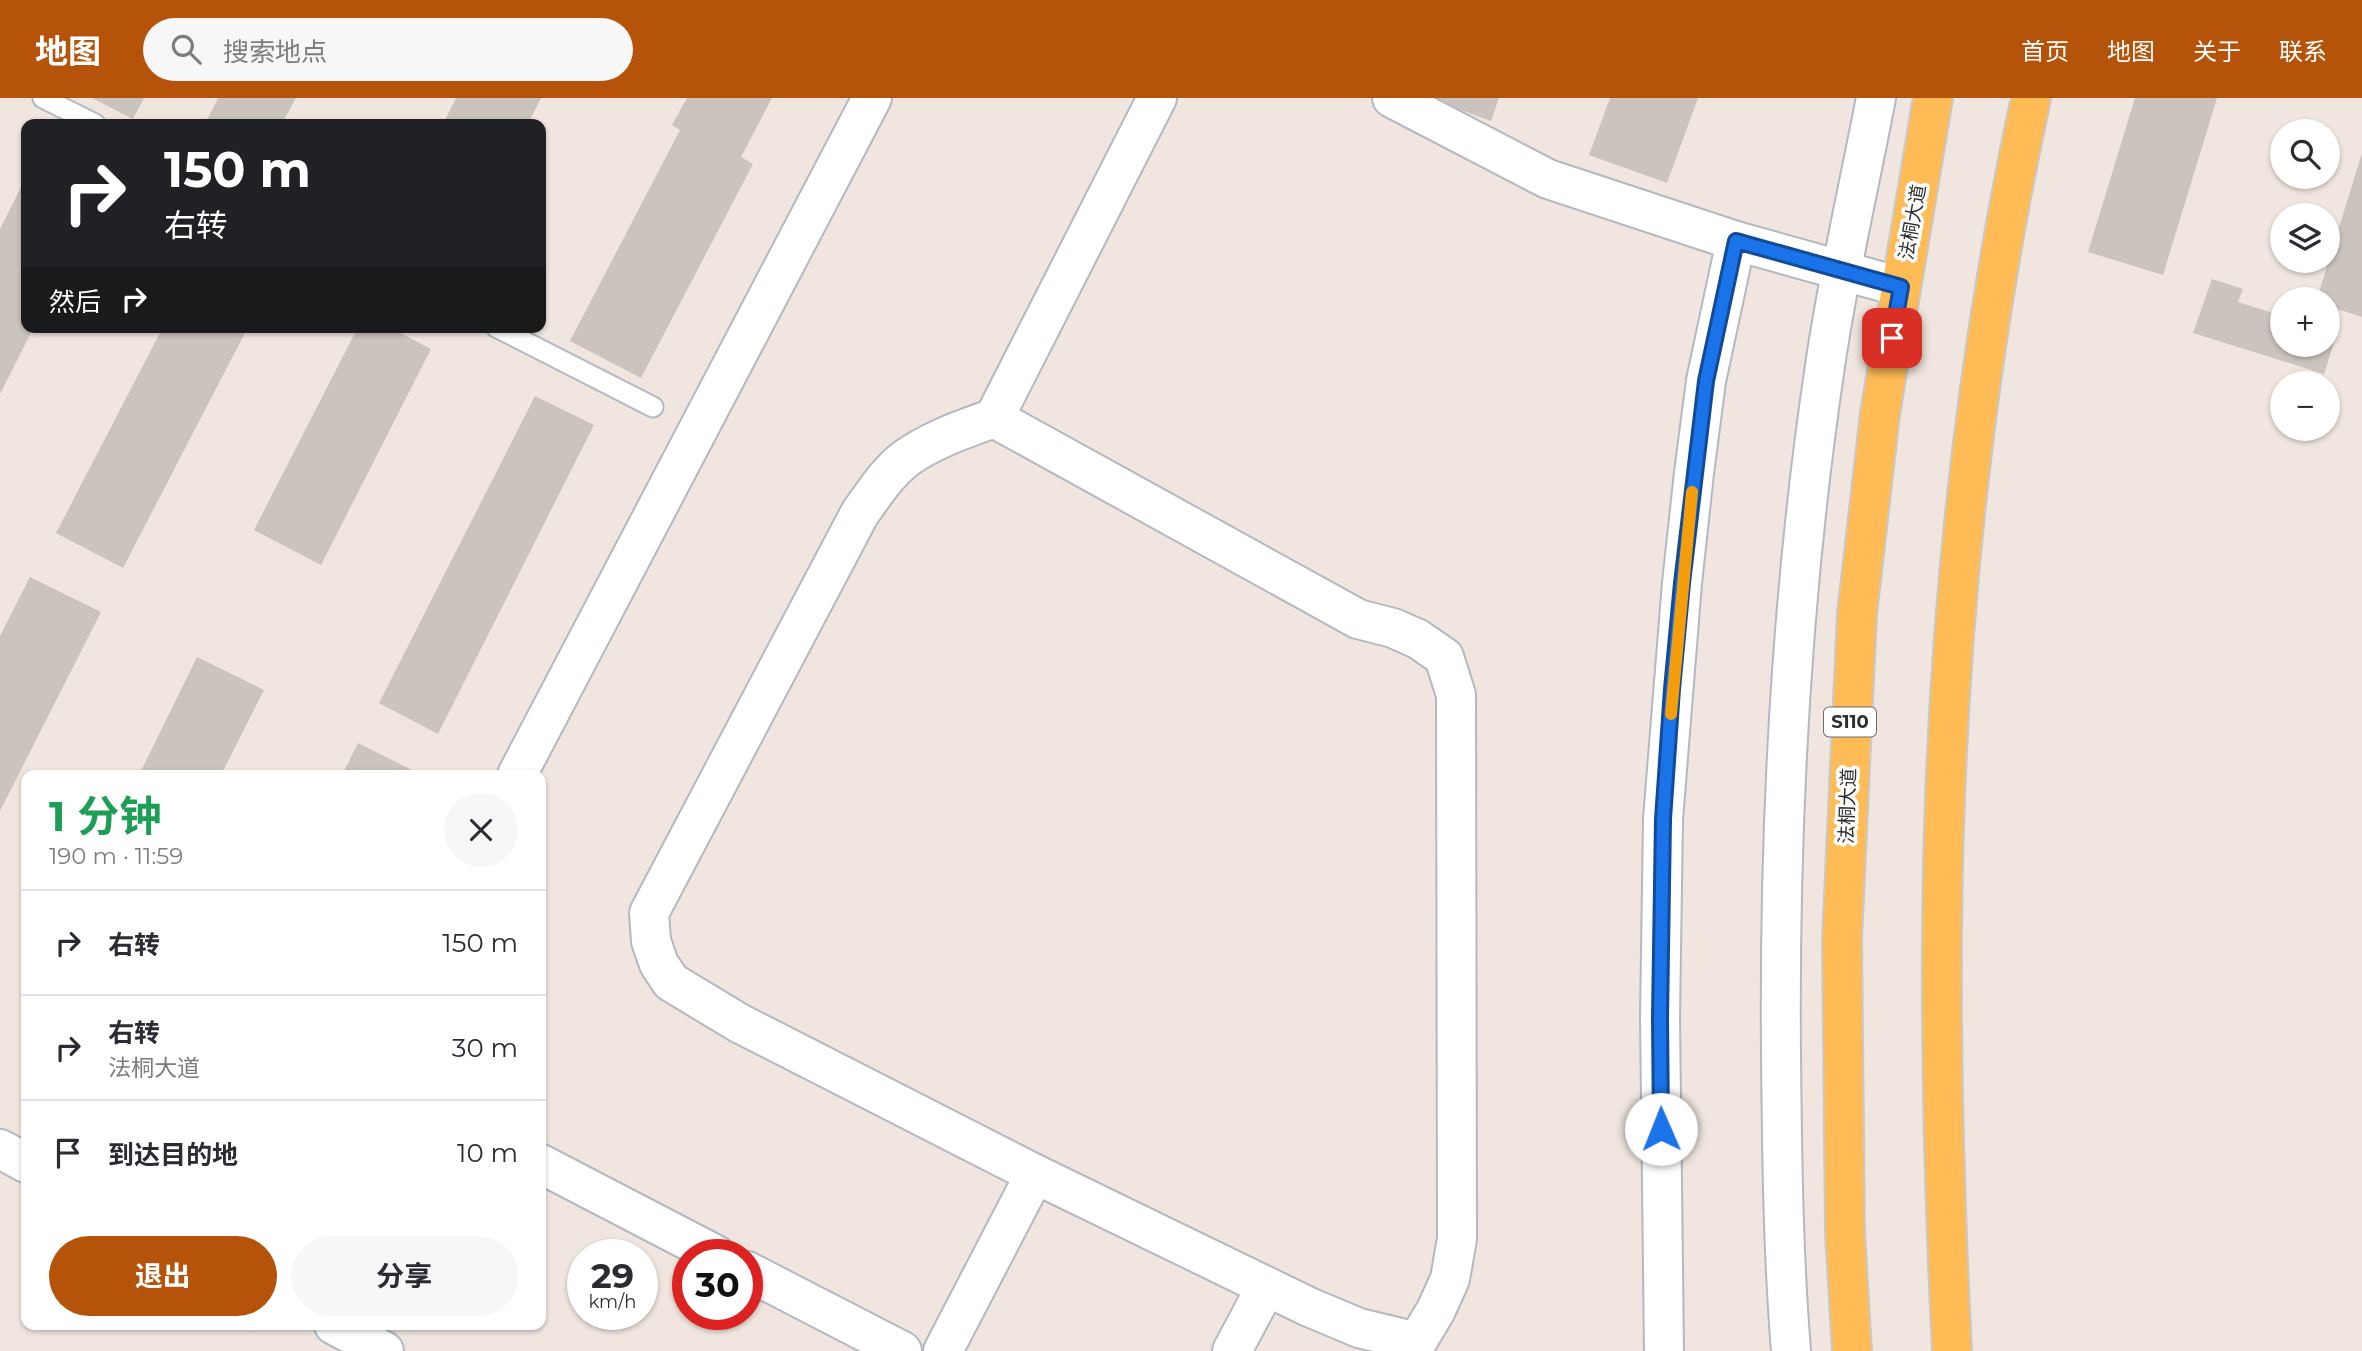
<!DOCTYPE html>
<html lang="zh">
<head>
<meta charset="utf-8">
<style>
	:root { --surface:#fff; --page:#f7f7f7; --text:#2b2b33; --muted:#7c7c81; --line:#e1e1e2; --accent:#b45309 }
	body { margin:0; font-family:Montserrat,"Noto Sans SC",sans-serif; background:var(--page); color:var(--text); height:100vh; display:flex; flex-direction:column; font-size:26px; white-space:nowrap }
	* { box-sizing:border-box; margin:0 }
	p { font-size:23px; color:var(--muted) }
	.icon { flex:none; width:38px; height:38px; fill:none; stroke:currentColor; stroke-width:2; stroke-linecap:round; stroke-linejoin:round }
	.map { position:relative; flex:1; overflow:hidden }
	.side { position:absolute; left:21px; top:672px; width:525px; height:560px; display:flex; flex-direction:column; background:var(--surface); border-radius:14px; box-shadow:0 2px 5px #0004 }
	.side>* { flex:none }
	.banner { position:absolute; left:21px; top:21px; width:525px; height:214px; border-radius:14px; box-shadow:0 2px 5px #0004; background:#202124; color:#fff; overflow:hidden }
	.buttons { position:absolute; left:2270px; top:21px; display:grid; gap:14px }
	.buttons a { display:grid; place-items:center; width:70px; height:70px; border-radius:50%; background:var(--surface); box-shadow:0 2px 5px #0004; font-size:35px }
	.speed { position:absolute; left:567px; top:1141px; display:flex; gap:14px; font-size:35px; font-weight:700; text-align:center }
	.speed>* { display:grid; place-content:center; width:91px; height:91px; border-radius:50%; background:var(--surface); box-shadow:0 2px 5px #0004; line-height:1 }
	.speed small { font-size:18px; font-weight:400 }
	.speed .limit { border:10px solid #d22; background:#fff; color:#111 }
	.pin { position:absolute; display:grid; place-items:center; width:60px; height:60px; color:#fff; margin:-30px; border-radius:14px; box-shadow:0 4px 10px #0006 }
	.me { position:absolute; width:77px; margin:-38px; rotate:359deg; stroke-linejoin:round; filter:drop-shadow(0 0 5px #0008) }
	.turn { display:flex; align-items:center; gap:24px; height:147px; padding:0 28px; font-size:32px }
	.turn .icon { width:91px; height:91px; stroke-width:2.5 }
	.turn b { display:block; font-size:49px; line-height:60px }
	.then { display:flex; align-items:center; height:66px; padding:0 28px; background:#0003; gap:14px; font-size:26px }
	.round { display:grid; place-items:center; flex:none; width:74px; height:74px; border-radius:37px; background:var(--page) }
	.overview { display:flex; align-items:center; justify-content:space-between; height:119px; padding:0 28px }
	h1 { font-size:42px; font-weight:700; line-height:52px; color:#1e9e55 }
	.action { display:flex; gap:14px; margin-top:auto; padding:14px 28px }
	.action a { flex:1; height:80px; border-radius:42px; background:var(--accent); color:#fff; font-size:28px; font-weight:700; line-height:80px; text-align:center }
	.action a+a { background:var(--page); color:var(--text) }
	ul { padding:0; list-style:none }
	li { display:flex; align-items:center; gap:21px; height:105px; padding:0 28px; border-top:2px solid var(--line) }
	li div { flex:1 }
	li b { display:block; font-size:26px }
	li em { font-style:normal }
	header { display:flex; align-items:center; gap:42px; box-sizing:border-box; height:98px; padding:0 35px; background:var(--accent); color:#fff }
	header strong { font-size:33px }
	nav { display:flex; gap:38px; margin-inline-start:auto; font-size:24px }
	.search { width:490px; height:63px; background:var(--page); display:flex; align-items:center; gap:18px; box-sizing:border-box; padding:0 24px; border-radius:38px; color:var(--muted); font-size:26px }
	.map>svg:first-child { display:block }
</style>
</head>
<body>
<header>
<strong>地图</strong>
<div class="search"><svg class="icon" aria-label="search" viewBox="0 0 24 24"><circle cx="10" cy="10" r="6"/><path d="M15 15l6 6"/></svg>搜索地点</div>
<nav><a>首页</a><a>地图</a><a>关于</a><a>联系</a></nav>
</header>
<div class="map">
<svg width="2362" height="1253" viewBox="0 0 2362 1253">
	<rect width="100%" height="100%" fill="#f0e6df"/>
	<g fill="#cbc4be">
		<polygon points="92,0 144,0 133,21"/>
		<polygon points="218,0 296,0 282,26 205,26"/>
		<polygon points="456,0 541,0 528,26 443,26"/>
		<polygon points="687,0 772,0 741,59 753,66 641,280 570,243 680,32 672,27"/>
		<polygon points="1428,0 1499,0 1491,23"/>
		<polygon points="1610,0 1698,0 1667,85 1589,57"/>
		<polygon points="2135,0 2217,0 2163,177 2088,154"/>
		<polygon points="2362,55 2362,219 2328,208 2328,201 2317,201"/>
		<polygon points="26,79 26,229 34,229 0,296 0,131"/>
		<polygon points="2212,181 2243,191 2238,204 2282,218 2282,247 2328,247 2328,218 2341,222 2324,276 2193,235"/>
		<polygon points="163,229 248,229 123,470 56,435"/>
		<polygon points="358,229 389,229 431,251 321,467 254,432"/>
		<polygon points="535,298 594,327 438,636 379,605"/>
		<polygon points="30,479 101,514 0,713 0,538"/>
		<polygon points="197,559 264,592 221,677 139,677"/>
		<polygon points="358,645 422,677 342,677"/>
	</g>
	<g fill="none" stroke-linecap="round" stroke-linejoin="round">
		<defs>
			<g id="lane">
				<polyline points="43,0 95,26"/>
				<polyline points="496,229 653,309"/>
			</g>
			<g id="street">
				<polyline points="1392,0 1548,81 1736,143 1901,189"/>
				<path d="M994,320L1358,521L1393,530L1418,541L1444,559L1456,597L1457,1141L1450,1181L1436,1212L1417,1244L1359,1230L1309,1209L1035,1076L739,925L671,884L659,866L651,843L649,815L860,415C874,396 886,376 905,361C931,342 964,331 994,320L1157,0"/>
				<polyline points="517,677 872,0"/>
				<polyline points="541,1066 716,1157"/>
				<polyline points="747,1173 902,1253"/>
				<polyline points="943,1253 1035,1076"/>
				<polyline points="1232,1253 1266,1189"/>
				<polyline points="1664,1253 1660,919 1663,721 1682,485 1694,375 1706,283 1736,143"/>
				<path d="M1791,1253C1783,1154 1782,1055 1781,956C1779,726 1791,495 1825,268C1838,178 1859,89 1876,0"/>
			</g>
			<g id="secondary">
				<polyline points="0,1051 26,1065"/>
				<polyline points="334,1227 384,1253"/>
			</g>
			<g id="primary">
				<polyline points="1852,1253 1845,1135 1842,841 1857,516 1880,316 1933,0"/>
				<path d="M1952,1253C1945,1114 1941,975 1942,836C1944,556 1972,273 2031,0"/>
			</g>
		</defs>
		<use href="#lane" stroke="#b3b8c2" stroke-width="23"/>
		<use href="#street" stroke="#b3b8c2" stroke-width="42"/>
		<use href="#secondary" stroke="#b3b8c2" stroke-width="42"/>
		<use href="#primary" stroke="#c9c9c9" stroke-width="42"/>
		<use href="#lane" stroke="#fff" stroke-width="19"/>
		<use href="#street" stroke="#fff" stroke-width="38"/>
		<use href="#secondary" stroke="#fff" stroke-width="38"/>
		<use href="#primary" stroke="#ffbb56" stroke-width="38"/>
	</g>
	<g fill="none" stroke-linecap="round" stroke-linejoin="round">
		<defs>
			<polyline id="route" points="1661,1031 1660,919 1663,721 1672,591 1682,485 1706,283 1736,143 1901,189 1892,240"/>
		</defs>
		<use href="#route" stroke="#114b97" stroke-width="18"/>
		<use href="#route" stroke="#1a73e8" stroke-width="12"/>
		<polyline stroke="#f59e0b" stroke-width="12" points="1671,616 1692,394"/>
	</g>
	<g text-anchor="middle" stroke-width="7" stroke-linejoin="round" paint-order="stroke">
		<rect fill="#fff" stroke="#6d6d6d" stroke-width="2" x="1824" y="609.5" width="52" height="29" rx="5"/>
		<g font-size="18" font-weight="bold" fill="#2e2e2e">
			<text x="1850" y="630">S110</text>
		</g>
		<g font-size="19" fill="#2e2e2e" stroke="#fff">
			<text transform="translate(1912 124) rotate(-80)" y="7">法桐大道</text>
			<text transform="translate(1847 708) rotate(-88)" y="7">法桐大道</text>
		</g>
	</g>
</svg>
<div class="buttons">
<a><svg class="icon" aria-label="search" viewBox="0 0 24 24"><circle cx="10" cy="10" r="6"/><path d="M15 15l6 6"/></svg></a>
<a><svg class="icon" aria-label="layers" viewBox="0 0 24 24"><path d="M12 4l9 5-9 5-9-5zM3 14l9 5 9-5"/></svg></a>
<a>+</a>
<a>−</a>
</div>
<div class="speed"><div>29<small>km/h</small></div><div class="limit">30</div></div>
<div class="pin" style="left:1892px;top:240px;background:#d93025"><svg class="icon" aria-label="arrive" viewBox="0 0 24 24"><path d="M6 21V4h12l-3 4 3 4H6"/></svg></div>
<svg class="me" style="left:1661px;top:1031px" viewBox="-20 -20 40 40"><circle r="19" fill="#fff"/><path d="M0-13L10 11 0 6-10 11z" fill="#1a73e8"/></svg>
<div class="banner">
<div class="turn"><svg class="icon" aria-label="right" viewBox="0 0 24 24"><path d="M7 20v-9h11M14 6l5 5-5 5"/></svg><div><b>150 m</b>右转</div></div>
<div class="then">然后<svg class="icon" aria-label="right" viewBox="0 0 24 24"><path d="M7 20v-9h11M14 6l5 5-5 5"/></svg></div>
</div>
<section class="side">
<div class="overview"><div><h1>1 分钟</h1><p>190 m · 11:59</p></div><a class="round"><svg class="icon" aria-label="close" viewBox="0 0 24 24"><path d="M6 6l12 12M18 6L6 18"/></svg></a></div>
<ul>
<li><svg class="icon" aria-label="right" viewBox="0 0 24 24"><path d="M7 20v-9h11M14 6l5 5-5 5"/></svg><div><b>右转</b></div><em>150 m</em></li>
<li><svg class="icon" aria-label="right" viewBox="0 0 24 24"><path d="M7 20v-9h11M14 6l5 5-5 5"/></svg><div><b>右转</b><p>法桐大道</p></div><em>30 m</em></li>
<li><svg class="icon" aria-label="arrive" viewBox="0 0 24 24"><path d="M6 21V4h12l-3 4 3 4H6"/></svg><div><b>到达目的地</b></div><em>10 m</em></li>
</ul>
<div class="action"><a>退出</a><a>分享</a></div>
</section>
</div>
</body>
</html>
